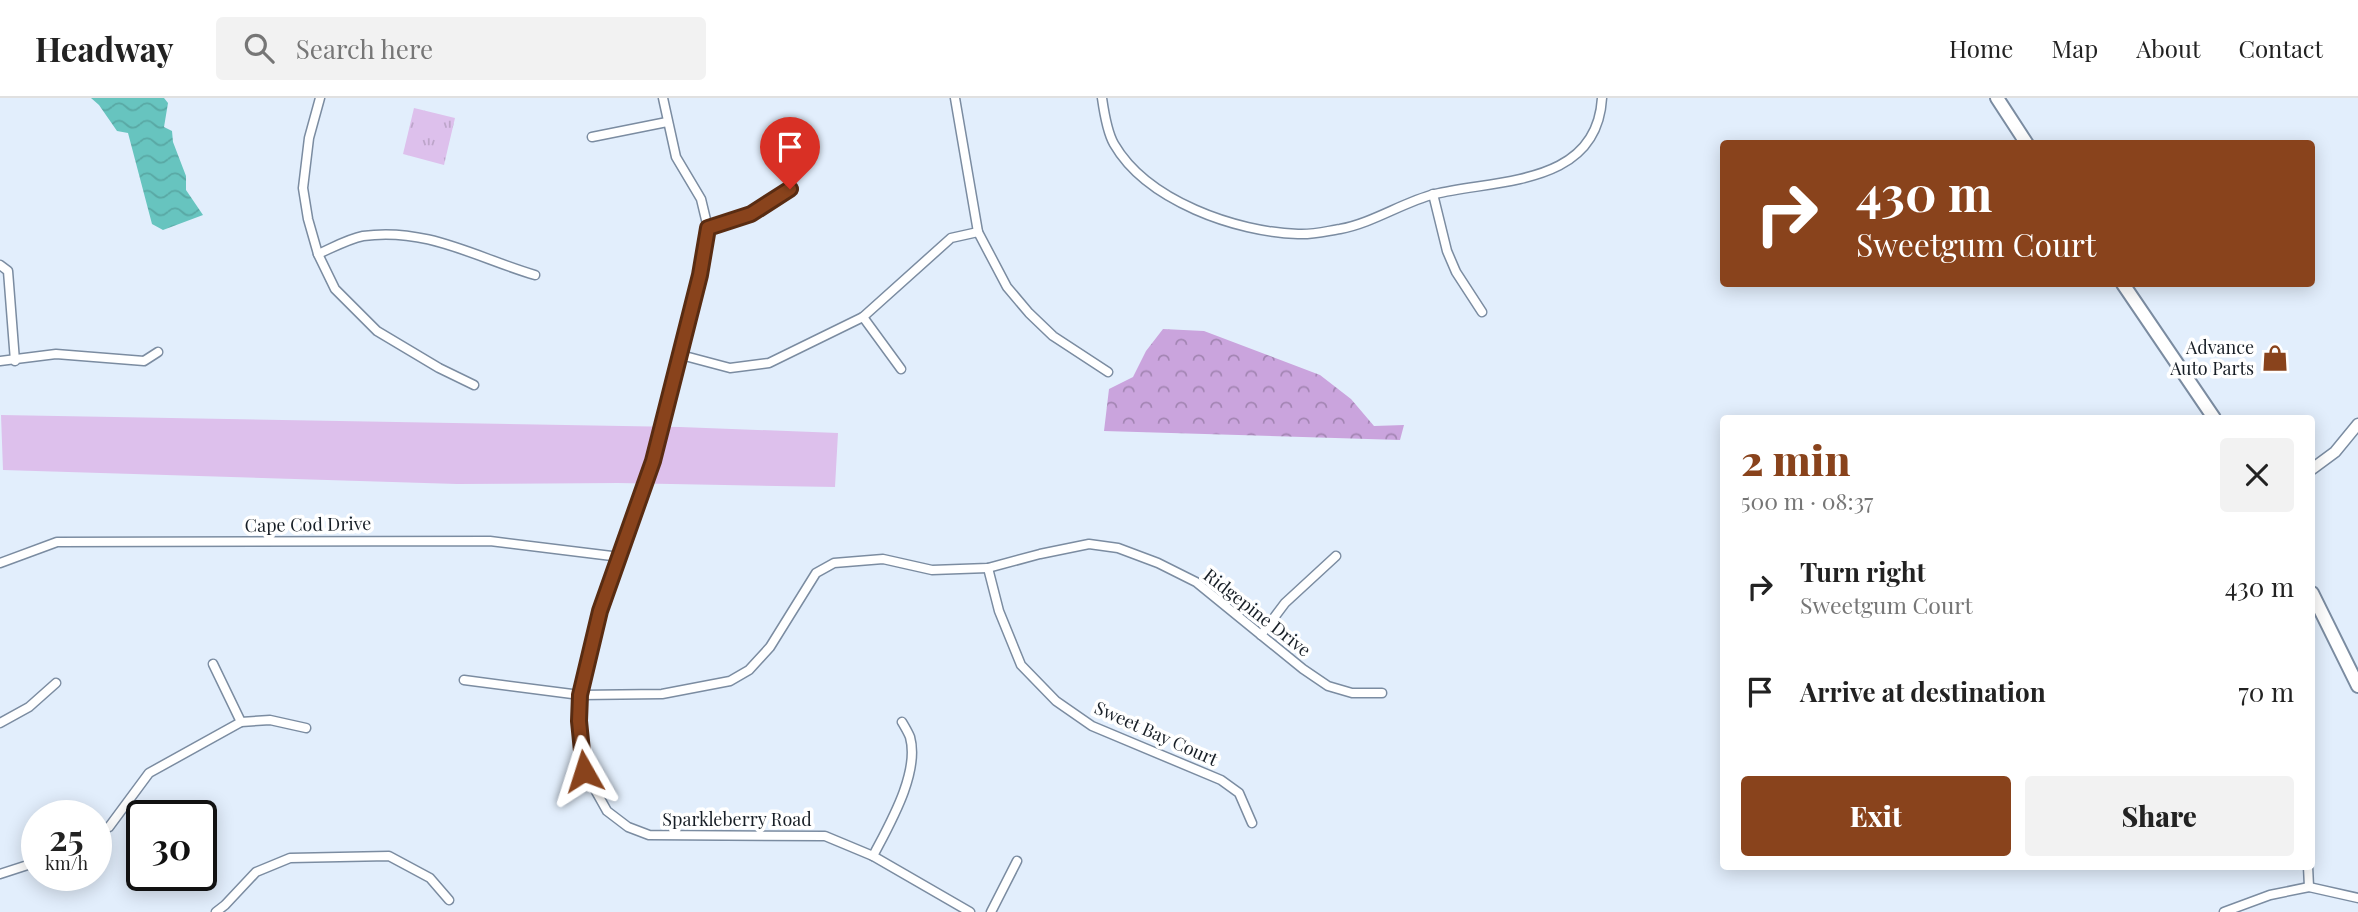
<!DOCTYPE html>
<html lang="en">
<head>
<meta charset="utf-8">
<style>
	:root { --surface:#fff; --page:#f2f2f2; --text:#222; --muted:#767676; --line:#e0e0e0; --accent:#89431c }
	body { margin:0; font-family:"Playfair Display",serif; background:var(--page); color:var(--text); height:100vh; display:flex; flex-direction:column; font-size:26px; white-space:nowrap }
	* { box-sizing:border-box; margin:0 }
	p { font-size:23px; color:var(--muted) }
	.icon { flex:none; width:38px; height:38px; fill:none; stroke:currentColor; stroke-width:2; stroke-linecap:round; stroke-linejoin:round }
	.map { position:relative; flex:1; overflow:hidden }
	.details { position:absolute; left:1720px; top:317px; width:595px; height:455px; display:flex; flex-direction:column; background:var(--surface); border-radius:7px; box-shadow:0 4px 18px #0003 }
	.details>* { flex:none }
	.banner { position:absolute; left:1720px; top:42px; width:595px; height:147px; border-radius:7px; box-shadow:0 4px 18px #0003; background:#89431c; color:#fff; overflow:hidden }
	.speed { position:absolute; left:21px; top:702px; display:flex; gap:14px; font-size:35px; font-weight:700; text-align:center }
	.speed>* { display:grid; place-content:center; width:91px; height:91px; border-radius:50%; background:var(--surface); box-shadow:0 4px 18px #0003; line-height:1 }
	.speed small { font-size:18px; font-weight:400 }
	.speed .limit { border:4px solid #111; border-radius:10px; background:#fff; color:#111 }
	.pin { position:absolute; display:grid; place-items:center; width:60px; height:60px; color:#fff; margin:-72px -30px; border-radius:50% 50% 50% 0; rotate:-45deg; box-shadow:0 0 7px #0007 }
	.pin .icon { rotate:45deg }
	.me { position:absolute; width:77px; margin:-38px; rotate:354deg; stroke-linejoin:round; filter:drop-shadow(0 0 5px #0008) }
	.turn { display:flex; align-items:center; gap:24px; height:147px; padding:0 21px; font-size:32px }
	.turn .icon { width:91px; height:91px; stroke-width:2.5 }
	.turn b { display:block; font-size:49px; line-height:60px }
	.round { display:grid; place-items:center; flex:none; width:74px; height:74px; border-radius:7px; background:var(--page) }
	.summary { display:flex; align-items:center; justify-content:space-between; height:119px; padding:0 21px }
	h1 { font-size:42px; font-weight:800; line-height:52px; color:var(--accent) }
	.cta { display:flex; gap:14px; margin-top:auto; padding:14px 21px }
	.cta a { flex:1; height:80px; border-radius:7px; background:var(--accent); color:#fff; font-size:28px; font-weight:800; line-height:80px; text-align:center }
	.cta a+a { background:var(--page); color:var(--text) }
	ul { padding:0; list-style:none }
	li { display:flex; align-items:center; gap:21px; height:105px; padding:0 21px }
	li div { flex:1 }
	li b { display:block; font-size:26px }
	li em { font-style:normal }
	header { display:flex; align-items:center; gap:42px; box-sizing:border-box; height:98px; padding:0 35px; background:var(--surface); border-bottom:2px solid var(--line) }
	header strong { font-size:33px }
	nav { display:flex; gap:38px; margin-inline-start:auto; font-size:24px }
	.search { width:490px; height:63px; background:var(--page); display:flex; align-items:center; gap:18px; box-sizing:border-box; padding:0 24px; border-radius:7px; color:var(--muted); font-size:26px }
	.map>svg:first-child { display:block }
</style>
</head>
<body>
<header>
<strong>Headway</strong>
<div class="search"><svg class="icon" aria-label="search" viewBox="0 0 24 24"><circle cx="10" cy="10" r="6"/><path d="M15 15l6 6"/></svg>Search here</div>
<nav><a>Home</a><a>Map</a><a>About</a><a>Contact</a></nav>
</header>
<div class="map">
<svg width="2358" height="814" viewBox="0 0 2358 814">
	<defs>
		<pattern id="forest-crowns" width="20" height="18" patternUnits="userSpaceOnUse" patternTransform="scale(1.75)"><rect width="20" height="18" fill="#caa4dd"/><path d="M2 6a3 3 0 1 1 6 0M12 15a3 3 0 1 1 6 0" fill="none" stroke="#a385b3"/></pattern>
		<pattern id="park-tufts" width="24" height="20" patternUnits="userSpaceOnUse" patternTransform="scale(1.75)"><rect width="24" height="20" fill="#ddc0ec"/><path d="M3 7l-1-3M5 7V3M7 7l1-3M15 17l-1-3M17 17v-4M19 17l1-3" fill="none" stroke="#bda5ca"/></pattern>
		<pattern id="water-waves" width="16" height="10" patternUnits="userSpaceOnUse" patternTransform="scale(1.75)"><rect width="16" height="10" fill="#67c4bf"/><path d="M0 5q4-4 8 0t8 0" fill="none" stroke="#59a8a4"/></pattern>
	</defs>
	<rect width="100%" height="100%" fill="#e2eefc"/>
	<polygon fill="#ddc0ec" points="1,317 680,329 838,335 835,389 618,385 457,386 3,372"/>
	<polygon fill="url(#forest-crowns)" points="1163,231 1204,233 1320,277 1351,301 1374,328 1404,327 1400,342 1104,333 1109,291 1133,279 1146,253"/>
	<polygon fill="url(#park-tufts)" points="414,10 455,20 444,67 403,56"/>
	<polygon fill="url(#water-waves)" points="91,0 164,0 168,5 164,29 172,33 173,44 186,78 186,92 203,117 163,132 152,126 128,35 117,33 99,7"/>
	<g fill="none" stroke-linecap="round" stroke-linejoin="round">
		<defs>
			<g id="minor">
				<polyline points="320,0 309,40 303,90 308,121 318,156 335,191 377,233 439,270 474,287"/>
				<polyline points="663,0 676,59 701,101 708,130 700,177 653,364 600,513 580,597 579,623 584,672 607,713 628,729 649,737 825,738 873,758 970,814"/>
				<polyline points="955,0 978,134 1007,189 1029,215 1053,238 1108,274"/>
				<path d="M1102,0C1104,14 1107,34 1114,46C1147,103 1236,134 1298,136C1312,137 1327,133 1340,131C1373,125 1403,104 1435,96C1498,81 1597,88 1602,0"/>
				<polyline points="592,39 667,24"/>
				<polyline points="1433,96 1447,153 1456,174 1482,214"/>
				<polyline points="708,130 751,116 790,91"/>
				<path d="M318,156C332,150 348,141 363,138C427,129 477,160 535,177"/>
				<polyline points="0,167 8,173 15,263"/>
				<polyline points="863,219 901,271"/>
				<polyline points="681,257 730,270 769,265 863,219 951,140 978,134"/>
				<polyline points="0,263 56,256 144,263 158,254"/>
				<polyline points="0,465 57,444 490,443 620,459"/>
				<polyline points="988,470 999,513 1021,567 1056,603 1092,628 1221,682 1239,695 1252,725"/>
				<polyline points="1261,537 1285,505 1336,458"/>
				<polyline points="213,566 241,624"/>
				<polyline points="464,582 580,597 662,596 730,583 749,572 770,549 816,475 834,465 883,461 932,472 988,470 1040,456 1089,446 1118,450 1158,465 1196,484 1303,571 1328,588 1352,595 1382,595"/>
				<polyline points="0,625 29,609 56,585"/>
				<polyline points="96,736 109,729 149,675 241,624 270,622 306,630"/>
				<path d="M873,758C889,727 920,675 910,639C908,634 905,629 902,624"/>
				<polyline points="2308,768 2309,789"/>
				<polyline points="0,776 37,764"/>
				<polyline points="216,814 225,807 256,774 290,760 389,758 430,780 449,802"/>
				<polyline points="991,814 1017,763"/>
				<polyline points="2224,814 2270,797 2309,789 2358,800"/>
			</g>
			<polyline id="tertiary" points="2312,371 2335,354 2358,326"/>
			<g id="primary">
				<polyline points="1997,0 2027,46"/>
				<polyline points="2123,186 2214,320"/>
				<polyline points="2312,495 2358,588"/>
			</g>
		</defs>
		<use href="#minor" stroke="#7b8ca1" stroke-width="11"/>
		<use href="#tertiary" stroke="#7b8ca1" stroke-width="13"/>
		<use href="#primary" stroke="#7b8ca1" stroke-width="16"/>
		<use href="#minor" stroke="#fff" stroke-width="8"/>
		<use href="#tertiary" stroke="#fff" stroke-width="10"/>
		<use href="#primary" stroke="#fff" stroke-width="12"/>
	</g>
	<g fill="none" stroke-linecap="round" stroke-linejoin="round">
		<defs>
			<polyline id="route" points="584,673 579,623 580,597 600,513 653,363 700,177 708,130 751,116 790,91"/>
		</defs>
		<use href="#route" stroke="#592c12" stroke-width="18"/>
		<use href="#route" stroke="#89431c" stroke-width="12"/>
	</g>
	<defs>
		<symbol id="shop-bare" viewBox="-9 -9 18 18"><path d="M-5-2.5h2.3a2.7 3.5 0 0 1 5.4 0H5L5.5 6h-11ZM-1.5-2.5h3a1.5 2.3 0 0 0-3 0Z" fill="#89431c" stroke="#fff" stroke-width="2.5" paint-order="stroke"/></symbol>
	</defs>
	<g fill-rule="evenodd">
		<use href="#shop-bare" x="2256" y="241" width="38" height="38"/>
	</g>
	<g text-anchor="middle" stroke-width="7" stroke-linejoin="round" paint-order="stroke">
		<g font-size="18" fill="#171e26" stroke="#fff" text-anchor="end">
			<text x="2254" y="256">Advance<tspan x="2254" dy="21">Auto Parts</tspan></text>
		</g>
		<g font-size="18" fill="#171e26" stroke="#fff">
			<text transform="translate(308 427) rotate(-1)" y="6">Cape Cod Drive</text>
			<text transform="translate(1257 515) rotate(38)" y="6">Ridgepine Drive</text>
			<text transform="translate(1156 636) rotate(24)" y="6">Sweet Bay Court</text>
			<text x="737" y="728">Sparkleberry Road</text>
		</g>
	</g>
</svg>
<div class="speed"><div>25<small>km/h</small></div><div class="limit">30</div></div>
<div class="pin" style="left:790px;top:91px;background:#d93025"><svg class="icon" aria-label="arrive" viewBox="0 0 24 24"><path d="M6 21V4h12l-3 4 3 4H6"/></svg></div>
<svg class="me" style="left:584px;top:673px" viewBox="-20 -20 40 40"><path d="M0-17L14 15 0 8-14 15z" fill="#89431c" stroke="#fff" stroke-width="4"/></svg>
<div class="banner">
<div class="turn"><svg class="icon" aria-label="right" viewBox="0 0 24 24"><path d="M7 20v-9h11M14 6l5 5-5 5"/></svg><div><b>430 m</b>Sweetgum Court</div></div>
</div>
<section class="details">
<div class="summary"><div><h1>2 min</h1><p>500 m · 08:37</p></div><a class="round"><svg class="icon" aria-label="close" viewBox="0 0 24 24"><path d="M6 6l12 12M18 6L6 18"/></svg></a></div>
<ul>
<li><svg class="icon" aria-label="right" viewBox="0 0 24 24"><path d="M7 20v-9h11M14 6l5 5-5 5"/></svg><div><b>Turn right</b><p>Sweetgum Court</p></div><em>430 m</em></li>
<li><svg class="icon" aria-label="arrive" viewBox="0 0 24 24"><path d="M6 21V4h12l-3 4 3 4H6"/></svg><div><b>Arrive at destination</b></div><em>70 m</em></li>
</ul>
<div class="cta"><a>Exit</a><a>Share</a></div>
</section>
</div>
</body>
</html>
